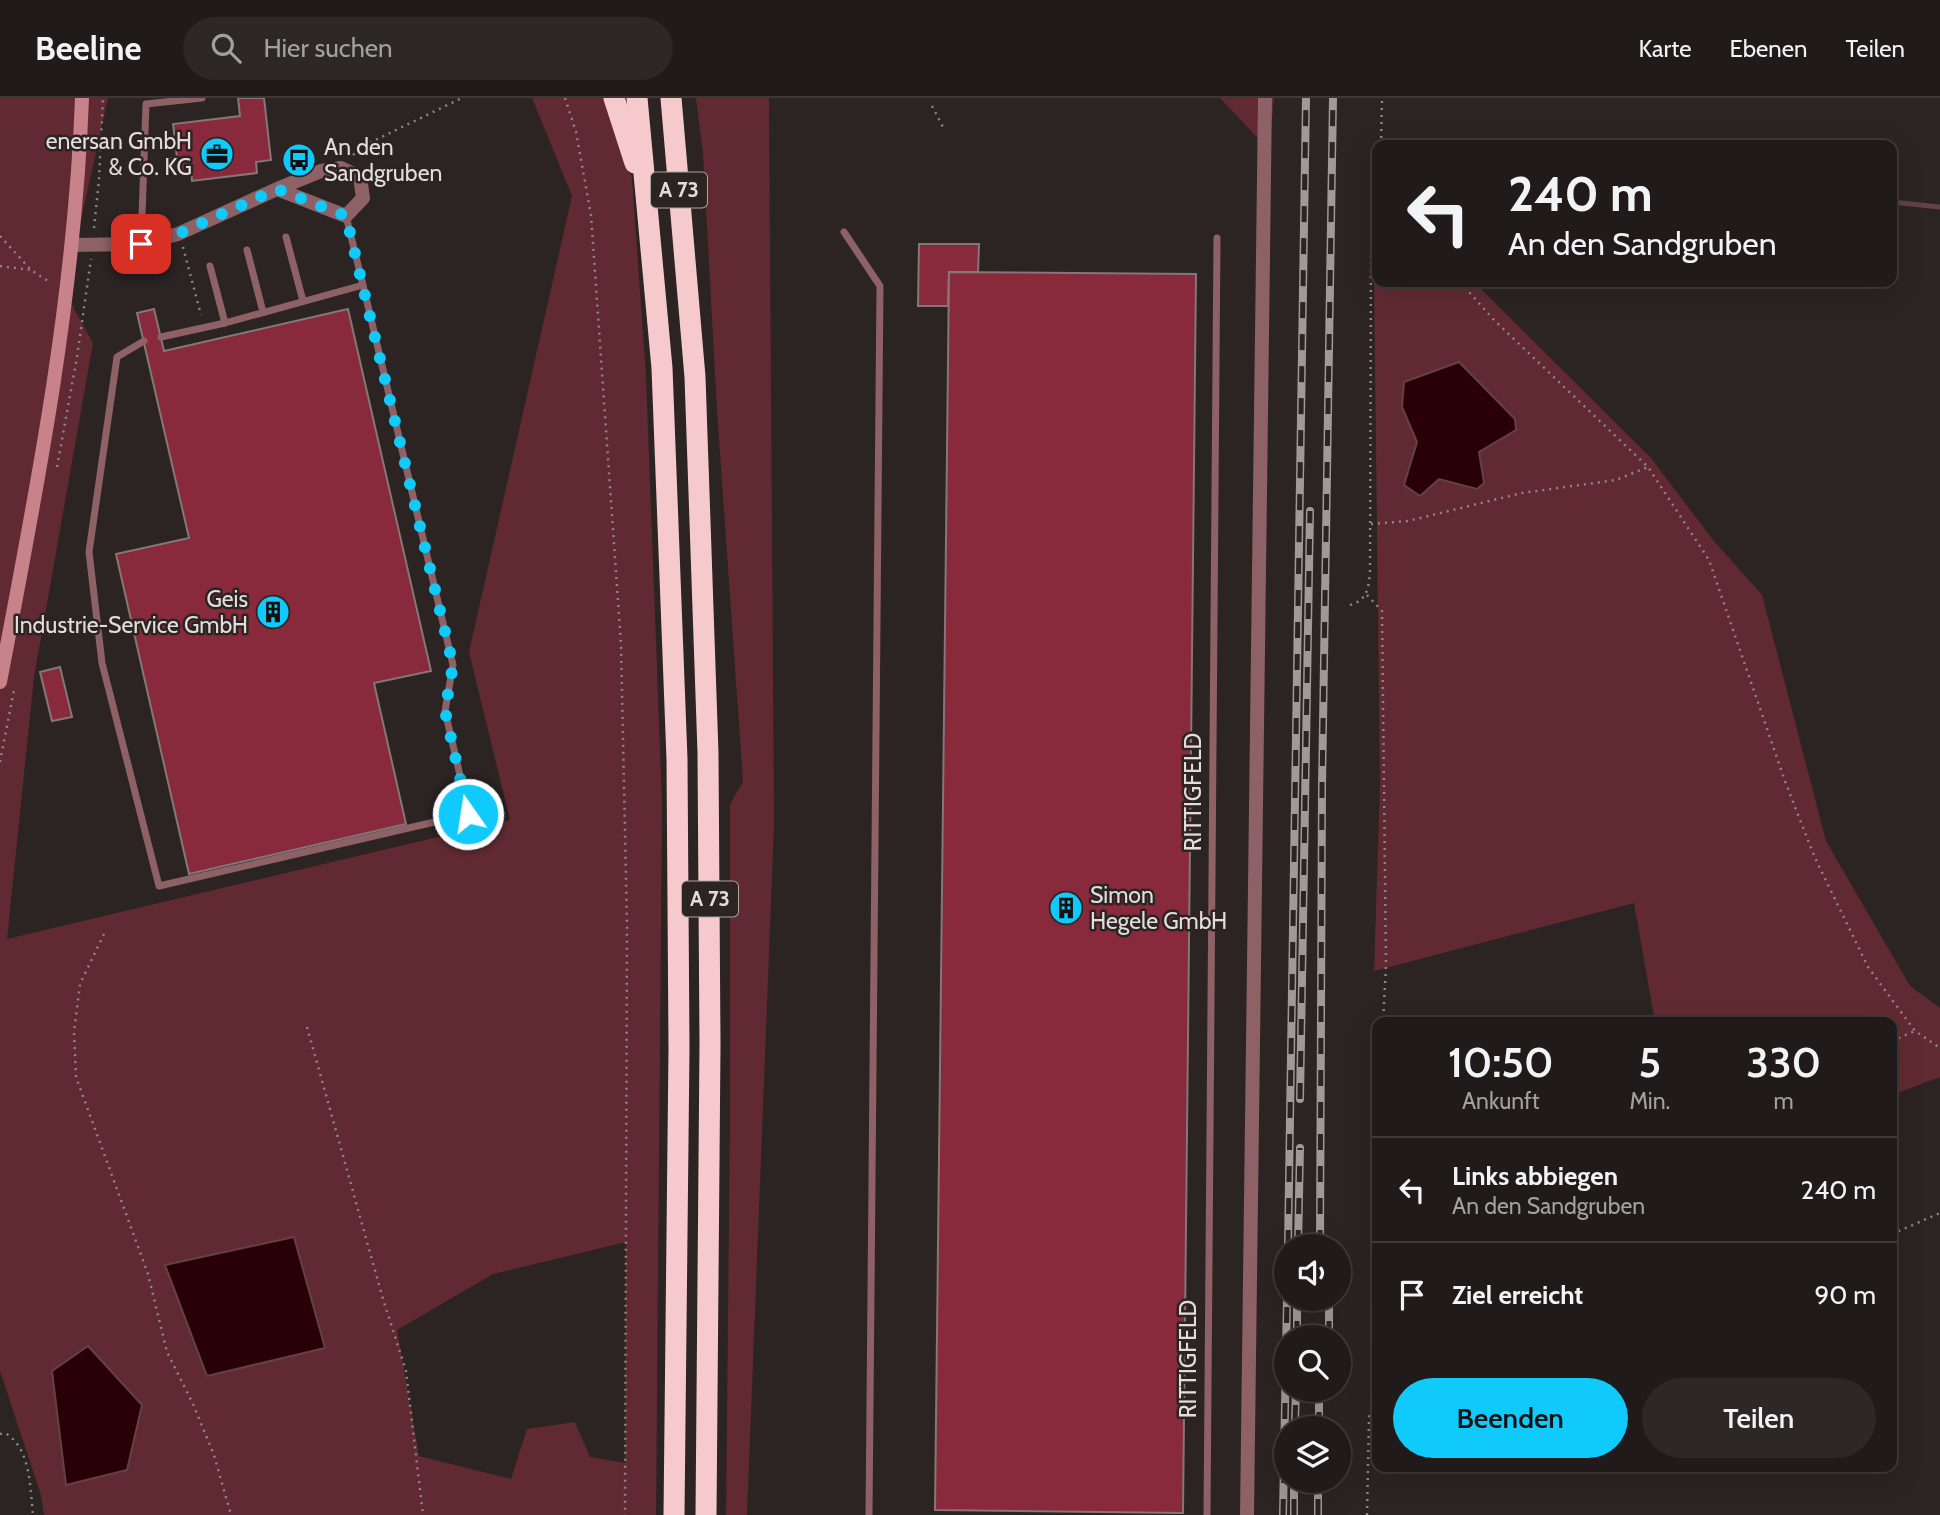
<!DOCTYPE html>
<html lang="de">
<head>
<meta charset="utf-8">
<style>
	:root { --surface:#211a1a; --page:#2d2727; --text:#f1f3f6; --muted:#a2a1a2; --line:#3e3839; --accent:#0fcafa }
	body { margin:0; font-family:Cabin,sans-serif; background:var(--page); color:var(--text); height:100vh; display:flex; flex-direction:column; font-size:26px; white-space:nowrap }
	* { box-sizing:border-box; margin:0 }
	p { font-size:23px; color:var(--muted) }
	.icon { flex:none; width:38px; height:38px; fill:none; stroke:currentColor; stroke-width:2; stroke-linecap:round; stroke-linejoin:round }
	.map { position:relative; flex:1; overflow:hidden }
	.sheet { position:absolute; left:1372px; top:919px; width:525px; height:455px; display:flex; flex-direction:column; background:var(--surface); border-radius:14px; box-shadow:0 7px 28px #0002,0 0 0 2px var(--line) }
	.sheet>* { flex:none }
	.banner { position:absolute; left:1372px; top:42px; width:525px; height:147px; border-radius:14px; box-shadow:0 7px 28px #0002,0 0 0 2px var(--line); background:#211a1a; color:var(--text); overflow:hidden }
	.tools { position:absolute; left:1274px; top:1136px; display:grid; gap:14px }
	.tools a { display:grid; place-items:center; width:77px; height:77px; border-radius:50%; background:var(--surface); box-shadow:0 7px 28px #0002,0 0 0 2px var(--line); font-size:35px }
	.pin { position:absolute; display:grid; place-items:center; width:60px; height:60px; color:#fff; margin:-30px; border-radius:14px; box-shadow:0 4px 10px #0006 }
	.me { position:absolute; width:77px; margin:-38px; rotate:347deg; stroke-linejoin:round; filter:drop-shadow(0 0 5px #0008) }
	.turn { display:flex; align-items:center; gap:24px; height:147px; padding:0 21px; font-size:32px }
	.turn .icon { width:91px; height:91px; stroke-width:2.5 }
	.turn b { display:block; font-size:49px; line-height:60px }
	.eta { display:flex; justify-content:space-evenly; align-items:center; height:119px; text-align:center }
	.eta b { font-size:42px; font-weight:600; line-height:49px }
	.cta { display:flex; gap:14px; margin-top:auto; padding:14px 21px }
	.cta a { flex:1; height:80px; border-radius:42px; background:var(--accent); color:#111; font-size:28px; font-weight:600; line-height:80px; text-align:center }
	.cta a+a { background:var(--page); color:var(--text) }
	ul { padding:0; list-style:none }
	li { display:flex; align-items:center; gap:21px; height:105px; padding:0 21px; border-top:2px solid var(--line) }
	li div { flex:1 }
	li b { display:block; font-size:26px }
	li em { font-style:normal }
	header { display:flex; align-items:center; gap:42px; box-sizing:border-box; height:98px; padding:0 35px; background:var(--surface); border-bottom:2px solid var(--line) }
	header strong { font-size:33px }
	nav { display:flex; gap:38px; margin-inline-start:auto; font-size:24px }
	.search { width:490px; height:63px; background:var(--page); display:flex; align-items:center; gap:18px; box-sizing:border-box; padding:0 24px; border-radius:38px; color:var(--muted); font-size:26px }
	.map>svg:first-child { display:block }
</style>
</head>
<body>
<header>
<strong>Beeline</strong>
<div class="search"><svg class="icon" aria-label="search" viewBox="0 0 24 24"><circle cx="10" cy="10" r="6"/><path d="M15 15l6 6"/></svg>Hier suchen</div>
<nav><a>Karte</a><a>Ebenen</a><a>Teilen</a></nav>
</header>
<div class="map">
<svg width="1940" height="1417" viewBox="0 0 1940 1417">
	<rect width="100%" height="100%" fill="#2c2323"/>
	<g fill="#612a32" fill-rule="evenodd">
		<path d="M0,0H108L65,194L93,245L34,579L7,841L510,722L469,554L572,98L532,0H615L632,81L646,278L662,705L656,1417H44L41,1397L0,1273ZM626,1144L625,1365L590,1359L575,1324L527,1331L511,1381L419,1358L397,1232L493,1176Z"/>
		<polygon points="696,0 769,0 774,727 747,1417 726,1417 730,1025 730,706 743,684 717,312 703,55"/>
		<polygon points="1220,0 1274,0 1269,52"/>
		<polygon points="1373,94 1377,97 1377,184 1474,184 1651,360 1713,442 1762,497 1826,743 1910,888 1940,910 1940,979 1892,997 1892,924 1655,924 1634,805 1374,873 1380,686"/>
	</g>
	<g fill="#2a0007" stroke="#614247" stroke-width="2">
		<polygon points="1459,264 1515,321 1516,332 1479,354 1484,385 1477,391 1439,381 1420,398 1404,387 1417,344 1402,309 1404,284"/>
		<polygon points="294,1139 325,1250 207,1278 165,1167"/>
		<polygon points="88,1248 142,1307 127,1372 66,1387 52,1273"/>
	</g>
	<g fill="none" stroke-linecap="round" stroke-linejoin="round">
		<polyline stroke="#614247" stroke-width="5" points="1892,104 1940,109"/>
	</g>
	<g fill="#882a3b" stroke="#837778" stroke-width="2">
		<polygon points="238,0 264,0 271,62 256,64 257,75 192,83 191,72 168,74 167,61 177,60 173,26 240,18"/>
		<polygon points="919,146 979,146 978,174 949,174 948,208 918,208"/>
		<polygon points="949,174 1196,176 1183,1415 935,1412"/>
		<polygon points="154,211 164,253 348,211 431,573 374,585 406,726 189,776 116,456 189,440 137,215"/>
		<polygon points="60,569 72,619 52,623 40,574"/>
	</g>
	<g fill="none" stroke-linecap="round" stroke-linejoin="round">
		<g stroke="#8e8686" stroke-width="2.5" stroke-dasharray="2 5" stroke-linecap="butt">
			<polyline points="565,0 576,34 591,117 621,546 627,828 625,1417"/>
			<polyline points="932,8 944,31"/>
			<polyline points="1381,47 1382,0"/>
			<polyline points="353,57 361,49 462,0"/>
			<polyline points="94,130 99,82 103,0"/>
			<polyline points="0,138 31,172 51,185"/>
			<polyline points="183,149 201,217"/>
			<polyline points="0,168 31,172"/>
			<polyline points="1460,184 1494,222 1648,369 1709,462 1786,686 1815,760 1868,869 1915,933 1940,950"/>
			<polyline points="57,369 77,259 91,161"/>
			<polyline points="1371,426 1408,423 1522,395 1616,382 1648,369"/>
			<polyline points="1367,497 1382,513 1386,868 1383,924"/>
			<path d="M1350,507C1367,502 1368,492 1370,476L1371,156L1377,135"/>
			<polyline points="0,664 14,592"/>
			<polyline points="104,836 80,886 74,934 76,979 148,1176 167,1254 193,1306 214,1357 231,1417"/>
			<polyline points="307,929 383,1201 406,1273 423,1417"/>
			<polyline points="1892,943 1915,933"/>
			<polyline points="1377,1019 1371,1235 1377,1280"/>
			<polyline points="1892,1136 1940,1115"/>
			<path d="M0,1336L5,1335C31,1350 30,1390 33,1417"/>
			<polyline points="1367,1417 1369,1319 1377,1307"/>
		</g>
		<g stroke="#8d6165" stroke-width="7">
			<polyline points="844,134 880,188 869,1417"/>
			<polyline points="286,139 303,203"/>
			<polyline points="141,145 146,6 202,0"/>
			<polyline points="247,152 263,214"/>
			<polyline points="210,168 225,225"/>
			<polyline points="161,239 225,225 363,187 346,118"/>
			<polyline points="144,243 117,259 89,454 102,565 159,788 469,716 445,613 453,567 363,187"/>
			<polyline points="1207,1417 1217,140"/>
		</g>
		<g stroke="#8d6165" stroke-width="14">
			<polyline points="72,147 141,146 178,136 277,91 346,118 363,100 360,79 341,70 321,73 277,91"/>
			<polyline points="1247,1417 1265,0"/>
		</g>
		<path stroke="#c88289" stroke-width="14" d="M0,584C37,391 75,197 82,0"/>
		<g stroke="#f6cacd" stroke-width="21">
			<polyline points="614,0 635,65"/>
			<polyline points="637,0 662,270 677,661 679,950 674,1417"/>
			<polyline points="671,0 695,279 708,655 710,946 706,1417"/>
		</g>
		<defs>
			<g id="rail">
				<polyline points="1300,1001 1310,413"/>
				<polyline points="1288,1148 1306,0"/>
				<polyline points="1298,1148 1300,1050"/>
				<polyline points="1320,1148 1322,689 1333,0"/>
				<polyline points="1297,1239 1297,1200"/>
				<polyline points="1329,1239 1329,1200"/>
				<polyline points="1295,1323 1296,1292"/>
				<polyline points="1319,1330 1319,1292"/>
				<polyline points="1283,1417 1287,1200"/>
				<polyline points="1294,1417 1294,1382"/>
				<polyline points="1318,1417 1318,1382"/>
			</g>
		</defs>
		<use href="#rail" stroke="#a09999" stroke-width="8"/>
		<use href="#rail" stroke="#2c2323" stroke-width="5" stroke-dasharray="16" stroke-linecap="butt"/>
	</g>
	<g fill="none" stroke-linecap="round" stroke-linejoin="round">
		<polyline stroke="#0fcafa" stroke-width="12" stroke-dasharray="0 21.6" points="141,146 178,136 277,91 346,118 453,567 445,613 468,716"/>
	</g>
	<defs>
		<symbol id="office-disc" viewBox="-11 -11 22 22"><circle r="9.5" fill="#0fcafa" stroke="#2c2323"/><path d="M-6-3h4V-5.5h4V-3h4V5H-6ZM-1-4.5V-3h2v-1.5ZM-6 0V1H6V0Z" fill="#111"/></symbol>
		<symbol id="bus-disc" viewBox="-11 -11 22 22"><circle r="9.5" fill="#0fcafa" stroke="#2c2323"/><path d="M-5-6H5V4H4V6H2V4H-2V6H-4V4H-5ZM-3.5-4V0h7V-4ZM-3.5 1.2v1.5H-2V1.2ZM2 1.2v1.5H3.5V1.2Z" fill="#111"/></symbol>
		<symbol id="building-disc" viewBox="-11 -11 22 22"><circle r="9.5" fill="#0fcafa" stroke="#2c2323"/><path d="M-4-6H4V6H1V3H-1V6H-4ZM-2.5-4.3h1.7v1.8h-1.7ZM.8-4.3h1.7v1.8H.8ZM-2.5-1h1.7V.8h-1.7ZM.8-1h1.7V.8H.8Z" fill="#111"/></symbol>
	</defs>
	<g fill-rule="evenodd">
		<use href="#office-disc" x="198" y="37" width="38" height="38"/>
		<use href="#bus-disc" x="280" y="43" width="38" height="38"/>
		<use href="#building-disc" x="254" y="495" width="38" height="38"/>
		<use href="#building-disc" x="1047" y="791" width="38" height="38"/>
	</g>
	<g text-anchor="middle" stroke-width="5" stroke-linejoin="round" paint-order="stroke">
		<g fill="#2c2323" stroke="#aba4a4" stroke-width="2">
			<rect x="651" y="74.5" width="56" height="35" rx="5"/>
			<rect x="682" y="783.5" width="56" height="35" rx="5"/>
		</g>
		<g font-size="21" font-weight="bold" fill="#e2dcdc">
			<text x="679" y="99">A 73</text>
			<text x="710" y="808">A 73</text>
		</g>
		<g font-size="23" fill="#e2dcdc" stroke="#2c2323" text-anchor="end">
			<text x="192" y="51">enersan GmbH<tspan x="192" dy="26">&amp; Co. KG</tspan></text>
			<text x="324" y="57" text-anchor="start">An den<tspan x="324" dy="26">Sandgruben</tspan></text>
			<text x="248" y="509">Geis<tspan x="248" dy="26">Industrie-Service GmbH</tspan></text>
			<text x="1090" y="805" text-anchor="start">Simon<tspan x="1090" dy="26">Hegele GmbH</tspan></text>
		</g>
		<g font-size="23" fill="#e2dcdc" stroke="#2c2323">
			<text transform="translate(1193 694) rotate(-90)" y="8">RITTIGFELD</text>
			<text transform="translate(1188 1261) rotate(-90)" y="8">RITTIGFELD</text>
		</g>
	</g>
</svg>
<div class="tools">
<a><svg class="icon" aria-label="sound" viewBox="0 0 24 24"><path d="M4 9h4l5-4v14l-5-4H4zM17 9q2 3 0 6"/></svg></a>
<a><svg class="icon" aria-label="search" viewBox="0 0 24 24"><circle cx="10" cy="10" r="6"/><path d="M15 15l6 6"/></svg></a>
<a><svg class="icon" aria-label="layers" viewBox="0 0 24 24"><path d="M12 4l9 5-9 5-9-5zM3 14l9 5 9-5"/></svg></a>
</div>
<div class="pin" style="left:141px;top:146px;background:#d93025"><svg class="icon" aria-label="arrive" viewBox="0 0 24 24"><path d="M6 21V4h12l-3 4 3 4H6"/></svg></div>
<svg class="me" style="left:468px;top:716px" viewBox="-20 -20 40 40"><circle r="17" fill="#0fcafa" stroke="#fff" stroke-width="3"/><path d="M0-11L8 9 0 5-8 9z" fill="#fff"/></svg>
<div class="banner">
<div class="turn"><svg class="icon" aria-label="left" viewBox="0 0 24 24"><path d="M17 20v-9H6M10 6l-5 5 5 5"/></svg><div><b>240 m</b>An den Sandgruben</div></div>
</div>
<section class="sheet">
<div class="eta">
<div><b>10:50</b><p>Ankunft</p></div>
<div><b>5</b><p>Min.</p></div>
<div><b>330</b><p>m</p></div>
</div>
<ul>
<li><svg class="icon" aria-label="left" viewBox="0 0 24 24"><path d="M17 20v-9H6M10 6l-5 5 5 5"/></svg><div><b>Links abbiegen</b><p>An den Sandgruben</p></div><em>240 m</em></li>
<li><svg class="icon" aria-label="arrive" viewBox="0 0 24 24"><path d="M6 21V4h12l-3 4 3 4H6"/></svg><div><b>Ziel erreicht</b></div><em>90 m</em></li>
</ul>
<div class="cta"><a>Beenden</a><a>Teilen</a></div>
</section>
</div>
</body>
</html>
